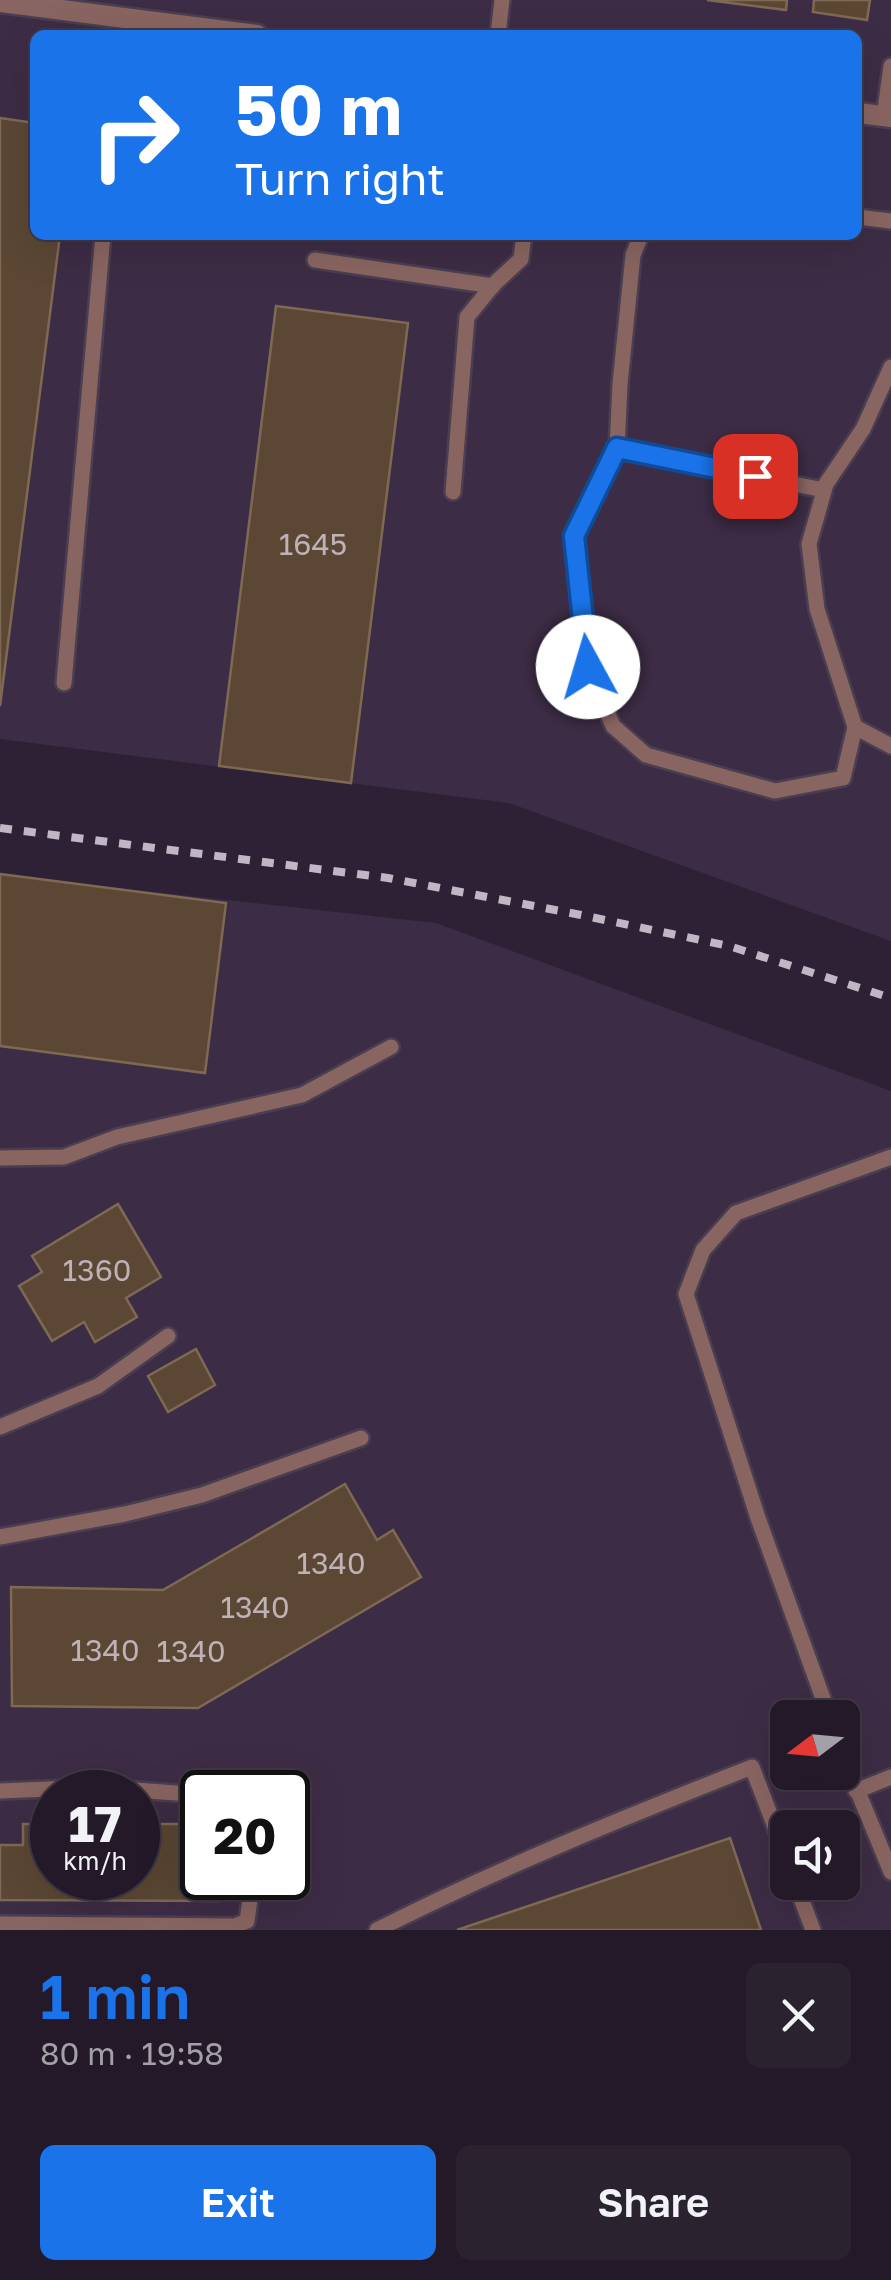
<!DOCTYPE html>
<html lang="en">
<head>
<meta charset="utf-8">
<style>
	:root { --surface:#231928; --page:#2b2230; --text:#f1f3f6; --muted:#a3a0a8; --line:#403845; --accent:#1a73e8 }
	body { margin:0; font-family:"Golos Text",sans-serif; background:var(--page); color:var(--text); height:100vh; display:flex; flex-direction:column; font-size:38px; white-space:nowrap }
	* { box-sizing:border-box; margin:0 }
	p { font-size:32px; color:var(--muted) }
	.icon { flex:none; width:55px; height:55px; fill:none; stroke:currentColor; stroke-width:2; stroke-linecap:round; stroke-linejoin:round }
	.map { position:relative; height:1930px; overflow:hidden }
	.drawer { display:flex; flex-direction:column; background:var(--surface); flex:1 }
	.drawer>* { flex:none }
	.banner { position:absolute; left:30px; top:30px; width:832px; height:210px; border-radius:15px; box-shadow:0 10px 40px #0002,0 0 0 2px var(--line); background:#1a73e8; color:#fff; overflow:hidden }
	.needle { width:65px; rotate:254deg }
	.controls { position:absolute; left:770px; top:1700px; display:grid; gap:20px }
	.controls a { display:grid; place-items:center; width:90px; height:90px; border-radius:15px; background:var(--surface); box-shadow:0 10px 40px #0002,0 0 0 2px var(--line); font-size:50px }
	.speed { position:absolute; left:30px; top:1770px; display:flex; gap:20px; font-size:50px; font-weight:700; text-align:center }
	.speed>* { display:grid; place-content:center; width:130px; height:130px; border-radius:50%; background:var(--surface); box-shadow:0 10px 40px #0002,0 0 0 2px var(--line); line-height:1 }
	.speed small { font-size:25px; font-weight:400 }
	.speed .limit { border:5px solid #111; border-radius:15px; background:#fff; color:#111 }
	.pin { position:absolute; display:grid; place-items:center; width:85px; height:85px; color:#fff; margin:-42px; border-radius:20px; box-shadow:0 5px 15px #0006 }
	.me { position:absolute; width:110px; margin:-55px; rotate:354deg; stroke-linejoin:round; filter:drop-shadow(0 0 8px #0008) }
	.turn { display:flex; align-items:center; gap:35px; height:210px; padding:0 40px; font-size:45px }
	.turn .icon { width:130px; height:130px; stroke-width:2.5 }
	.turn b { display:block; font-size:70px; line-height:85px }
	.round { display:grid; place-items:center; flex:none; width:105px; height:105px; border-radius:15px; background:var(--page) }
	.overview { display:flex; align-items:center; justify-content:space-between; height:170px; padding:0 40px }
	h1 { font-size:60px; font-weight:600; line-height:75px; color:var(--accent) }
	.button { display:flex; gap:20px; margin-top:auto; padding:20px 40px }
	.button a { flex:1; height:115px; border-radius:15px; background:var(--accent); color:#fff; font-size:40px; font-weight:600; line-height:115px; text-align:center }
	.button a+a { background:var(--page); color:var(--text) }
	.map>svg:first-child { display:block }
</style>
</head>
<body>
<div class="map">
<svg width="891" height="1930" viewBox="0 0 891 1930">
	<rect width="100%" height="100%" fill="#2f2135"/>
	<g fill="#3d2c45" fill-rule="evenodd">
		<path d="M0,0H891V941L509,803L0,739ZM35,35H858V235H35Z"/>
		<path d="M0,875L436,923L891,1091V1930H0ZM788,1718H842V1772H788ZM52,1792H138V1878H52ZM202,1792H288V1878H202ZM788,1828H842V1882H788Z"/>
	</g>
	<g fill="#5b4734" stroke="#7e6954" stroke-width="2.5">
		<polygon points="707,0 787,0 786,10"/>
		<polygon points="814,0 870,0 867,20 813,12"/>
		<polygon points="0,118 35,123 35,235 60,235 0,706"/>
		<polygon points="276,306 408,323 351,783 219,766"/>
		<polygon points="0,874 226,903 205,1073 0,1046"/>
		<polygon points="118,1204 161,1277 126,1298 137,1317 95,1342 84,1322 52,1341 19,1286 42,1272 32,1256"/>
		<polygon points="196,1349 215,1385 168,1412 148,1376"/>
		<polygon points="345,1484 377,1540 393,1530 421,1577 198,1708 12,1706 11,1587 163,1590"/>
		<polygon points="23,1824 52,1824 52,1878 138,1878 138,1824 202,1824 202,1878 220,1878 220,1901 0,1900 0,1845 23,1845"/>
		<polygon points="730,1838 761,1930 457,1930"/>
	</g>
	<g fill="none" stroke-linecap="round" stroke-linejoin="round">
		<defs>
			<g id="service">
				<polyline points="498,35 502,0"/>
				<polyline points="884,116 891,66"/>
				<polyline points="858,217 891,221"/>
				<polyline points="641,235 633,255 620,384 617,449 574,536 588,667 613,726 646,755 775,791 843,778 855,727 817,609 809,544 826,484 863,429 891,367"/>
				<polyline points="315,260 493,286"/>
				<polyline points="617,449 824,490"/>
				<polyline points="453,492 467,317 494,284 521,259 524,235"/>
				<polyline points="64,683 103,235"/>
				<polyline points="855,727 891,746"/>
				<polyline points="0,1158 64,1157 117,1137 302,1095 391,1047"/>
				<polyline points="0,1427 98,1386 168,1336"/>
				<polyline points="0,1537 125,1514 202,1495 361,1438"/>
				<polyline points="830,1718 758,1518 686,1294 703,1250 736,1213 891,1157"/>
				<polyline points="842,1753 891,1872"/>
				<polyline points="0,1791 96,1787 202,1795"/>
				<polyline points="856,1791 891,1777"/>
				<polyline points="795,1882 813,1930"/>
				<polyline points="0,1924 235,1926 247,1921 253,1878"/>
				<path d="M377,1930C499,1868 625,1817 752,1767L788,1861"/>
			</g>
			<g id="tertiary">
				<polyline points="0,2 257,35"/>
				<polyline points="858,113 891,117"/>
			</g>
		</defs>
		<use href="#service" stroke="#4b3e51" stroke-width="20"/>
		<use href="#tertiary" stroke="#4b3e51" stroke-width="25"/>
		<use href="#service" stroke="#896561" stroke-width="15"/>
		<use href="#tertiary" stroke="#896561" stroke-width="20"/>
		<polyline stroke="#c0b7c5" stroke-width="8" stroke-dasharray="12 12" stroke-linecap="butt" points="0,828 388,878 581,915 729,946 891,998"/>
	</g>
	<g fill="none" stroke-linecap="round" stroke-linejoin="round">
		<defs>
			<polyline id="route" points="588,667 574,536 617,448 755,476"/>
		</defs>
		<use href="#route" stroke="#114b97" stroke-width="25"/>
		<use href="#route" stroke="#1a73e8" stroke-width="18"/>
	</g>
	<g text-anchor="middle" stroke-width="8" stroke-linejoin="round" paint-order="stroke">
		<g font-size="30" fill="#beb2b7">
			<text x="313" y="555">1645</text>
			<text x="97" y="1281">1360</text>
			<text x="331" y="1574">1340</text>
			<text x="255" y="1618">1340</text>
			<text x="105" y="1661">1340</text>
			<text x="191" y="1662">1340</text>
		</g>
	</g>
</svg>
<div class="controls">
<a><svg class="needle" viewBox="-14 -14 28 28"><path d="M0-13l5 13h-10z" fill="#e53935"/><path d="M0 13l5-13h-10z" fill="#a3a0a8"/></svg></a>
<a><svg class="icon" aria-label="sound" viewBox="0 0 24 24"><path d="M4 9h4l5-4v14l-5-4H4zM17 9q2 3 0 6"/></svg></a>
</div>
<div class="speed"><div>17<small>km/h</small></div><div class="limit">20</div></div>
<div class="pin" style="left:755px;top:476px;background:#d93025"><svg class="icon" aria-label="arrive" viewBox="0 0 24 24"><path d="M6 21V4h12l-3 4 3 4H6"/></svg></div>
<svg class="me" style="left:588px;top:667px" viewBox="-20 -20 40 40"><circle r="19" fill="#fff"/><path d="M0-13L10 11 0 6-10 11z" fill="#1a73e8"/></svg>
<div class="banner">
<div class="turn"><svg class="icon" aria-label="right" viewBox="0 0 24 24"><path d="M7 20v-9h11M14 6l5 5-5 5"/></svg><div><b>50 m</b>Turn right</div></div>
</div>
</div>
<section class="drawer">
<div class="overview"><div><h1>1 min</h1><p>80 m · 19:58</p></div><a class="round"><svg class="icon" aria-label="close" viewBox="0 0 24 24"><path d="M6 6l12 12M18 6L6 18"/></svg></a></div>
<div class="button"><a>Exit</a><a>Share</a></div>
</section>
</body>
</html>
